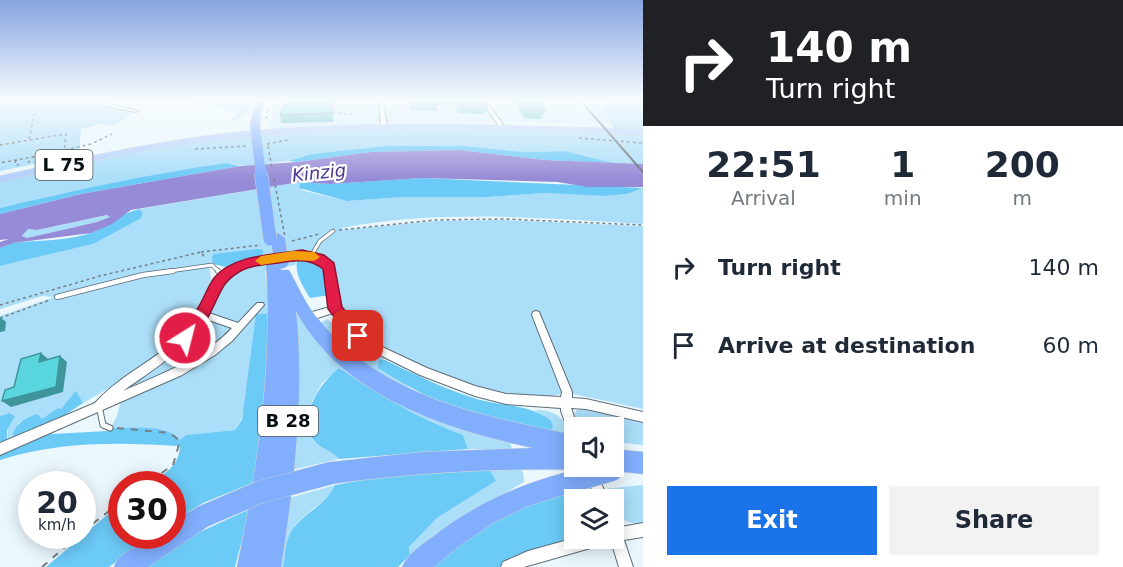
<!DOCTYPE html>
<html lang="en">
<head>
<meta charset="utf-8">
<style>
	:root { --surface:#fff; --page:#f2f2f3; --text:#1f2937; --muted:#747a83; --accent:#1a73e8 }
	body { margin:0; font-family:"DejaVu Sans",sans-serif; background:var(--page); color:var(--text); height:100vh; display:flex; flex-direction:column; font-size:22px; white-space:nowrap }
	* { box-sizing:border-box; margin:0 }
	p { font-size:20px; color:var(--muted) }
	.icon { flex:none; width:33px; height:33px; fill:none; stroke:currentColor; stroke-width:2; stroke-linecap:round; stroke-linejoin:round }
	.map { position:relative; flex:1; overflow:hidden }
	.drawer { display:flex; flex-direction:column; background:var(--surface); width:480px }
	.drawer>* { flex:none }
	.top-card { background:#202124; color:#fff; overflow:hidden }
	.fabs { position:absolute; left:564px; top:417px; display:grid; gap:12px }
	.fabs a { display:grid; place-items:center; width:60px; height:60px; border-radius:0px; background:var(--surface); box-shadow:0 3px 15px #0003; font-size:30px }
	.speed { position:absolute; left:18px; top:471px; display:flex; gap:12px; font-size:30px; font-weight:700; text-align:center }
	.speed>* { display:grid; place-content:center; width:78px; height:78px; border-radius:50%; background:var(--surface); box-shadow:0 3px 15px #0003; line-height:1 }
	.speed small { font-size:15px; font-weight:400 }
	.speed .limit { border:9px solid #d22; background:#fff; color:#111 }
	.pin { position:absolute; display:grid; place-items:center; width:51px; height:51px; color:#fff; margin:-26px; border-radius:12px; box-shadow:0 3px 9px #0006 }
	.me { position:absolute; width:66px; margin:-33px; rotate:36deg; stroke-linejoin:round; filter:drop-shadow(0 0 4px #0008) }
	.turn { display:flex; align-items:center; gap:21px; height:126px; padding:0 24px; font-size:27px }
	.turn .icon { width:78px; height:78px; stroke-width:2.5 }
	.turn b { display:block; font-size:42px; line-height:51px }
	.eta { display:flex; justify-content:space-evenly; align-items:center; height:102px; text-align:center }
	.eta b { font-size:36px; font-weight:700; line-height:42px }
	.cta { display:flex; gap:12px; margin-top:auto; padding:12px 24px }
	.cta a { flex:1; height:69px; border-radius:0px; background:var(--accent); color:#fff; font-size:24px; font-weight:700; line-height:69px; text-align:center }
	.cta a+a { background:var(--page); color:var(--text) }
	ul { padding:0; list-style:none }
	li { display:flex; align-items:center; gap:18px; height:78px; padding:0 24px }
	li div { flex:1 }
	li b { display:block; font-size:22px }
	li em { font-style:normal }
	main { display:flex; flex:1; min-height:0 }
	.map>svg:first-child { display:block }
</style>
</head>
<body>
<main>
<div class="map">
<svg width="643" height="567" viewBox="0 0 643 567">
	<rect width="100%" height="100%" fill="#eaf7fd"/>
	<g fill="#d2eefd">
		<polygon points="276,100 569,100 587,124 487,121 377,122 376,125 270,129 272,112"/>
		<polygon points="574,100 633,100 620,125 595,124"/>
	</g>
	<g fill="#abdef9" fill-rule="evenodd">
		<polygon points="10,100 106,100 111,104 137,110 113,126 100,124 81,129 79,155 0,171 0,104"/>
		<polygon points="165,100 255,100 249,112 230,122 239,110"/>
		<polygon points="642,100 643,130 614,129 604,110 605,100"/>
		<path d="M467,128L643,134V164L613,163L566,151L525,152L464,146H385L311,154L287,161L247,166L227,163L55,195L0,208V181C80,163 161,145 243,137C318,129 393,129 467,128Z"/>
		<path d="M300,182L299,188L305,191L347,201L403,197H488L546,193L603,196L627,194L643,188V224C547,218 437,209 342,228L343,230L436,221L504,220L643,226V409L564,392C520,415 371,354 345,315C336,302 337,285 336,270L327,271L298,258L295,265L265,271L271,314L241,420L235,430L186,435L180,441C161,425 133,429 110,428C120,416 122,396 121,381L83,403L76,392C67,402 56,418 41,419C31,421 27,417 18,423L12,444L7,446L9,413L0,416V316L54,297L42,296L0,309V266L93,244L140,219L143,214L140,209ZM263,257L234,266L231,268L233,273L220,289L208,290L211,280L209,265Z"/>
		<polygon points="108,215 110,217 97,222 27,238 22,236 28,229 37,230"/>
		<path d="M299,313L434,419L465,431L510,442L512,449H468L463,435C419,419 378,394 339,368L322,383L312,401L313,440L318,445L332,451L339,459L291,470L294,315Z"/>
		<path d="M327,319L385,360L379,361L412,390L545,416L534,410C556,409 564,418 572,437L432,405L362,364L319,324Z"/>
		<polygon points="582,409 643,423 643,445 614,442 614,428 578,427 574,414 577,410"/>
		<polygon points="489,468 518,468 523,472 524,482 438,532 410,555 409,547 437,518 496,481"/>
		<path d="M335,485C327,502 310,509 298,522C287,535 286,551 283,567H278L289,498Z"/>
		<path d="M643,485V523C630,525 621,520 614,510V500L607,499L604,489Z"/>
	</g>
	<g fill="#6ccaf7">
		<polygon points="385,146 464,146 525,152 566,151 613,163 545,160 460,150 371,152 297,162 288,161 311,154"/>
		<path d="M227,163L240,166L81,194L0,214V208C75,190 150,174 227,163Z"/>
		<polygon points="422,178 643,188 627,194 603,196 546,193 488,197 403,197 347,201 299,188 300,182 330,184"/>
		<path d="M140,209L143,214L140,219L93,244L0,266V248L12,243C38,240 67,241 91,233C108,227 122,212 140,209Z"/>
		<polygon points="258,249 263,250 263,257 231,268 213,264 212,256 214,254"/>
		<path d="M298,258H306L325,266L330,295L310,298C303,286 293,272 298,258Z"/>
		<path d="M256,314H271L257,481L203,503L173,522L172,484H148C164,474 179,467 180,446C120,442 58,441 0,460V416L9,413L15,416L7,430V446L12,444C13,425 19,421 37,414L42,419L58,408L61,409L76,391L83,403L35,435L107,431L110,428C130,429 166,423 180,440L186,435L235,430L242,420Z"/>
		<path d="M379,360H385C416,375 447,390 480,400C504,406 533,405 551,421L553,427L551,430C489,425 430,402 378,368Z"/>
		<path d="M339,368C378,394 419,419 463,435L468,449L339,459C331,449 319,449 313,439C298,415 321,382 339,368Z"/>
		<path d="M489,468L496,481L437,518L409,547L410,555L398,567H283C285,557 285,544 290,534C300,514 325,507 335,485L379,477Z"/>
		<polygon points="571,490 588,499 574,500 574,538 501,567 430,567 479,526 514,508"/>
		<polygon points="121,503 122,536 152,536 109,567 46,567"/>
		<polygon points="250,509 235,567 148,567 180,541"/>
	</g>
	<path fill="#968bd6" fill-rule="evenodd" d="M460,150L545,160L643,164V187H588L557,182L422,178L330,184L300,182L131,210L112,224L91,233L13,243L0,248V242L9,239L0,240V214L81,194L240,166L297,162L371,152ZM107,215L110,217L97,222L27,238L22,236L28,229L37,230Z"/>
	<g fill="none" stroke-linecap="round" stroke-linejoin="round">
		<defs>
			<g id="lane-far2">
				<polyline points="311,256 320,241 333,231"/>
				<polyline points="163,272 212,265 219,272"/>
			</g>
			<g id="lane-far1">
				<polyline points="218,271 224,277"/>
				<polyline points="57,297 143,275 173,271"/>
			</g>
			<polyline id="lane" points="99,406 103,425 110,428"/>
			<g id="street">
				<polygon points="100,100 105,100 110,104 138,111 136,112 106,106"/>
				<polygon points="379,100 383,100 387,127 384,129 381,127"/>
				<polygon points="481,100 485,100 505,127 504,128 500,128"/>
				<path d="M291,253C307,254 319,256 333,265L339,308L361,333L380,346L427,368L475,386L506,394L561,397L562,392L532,315L533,312L536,311L539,312L572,392V398L586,399L643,412V422L586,409L571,408L578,428H574V438L570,436L561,411V408L506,404L475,396L420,375L374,352L355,339L333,313L308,321L305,320L304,317L305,314L330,307L326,268C299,249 245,259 223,284C215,292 211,302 206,312L238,323L257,303H263L264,305L232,341L215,355L182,375L0,455V443L95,403C117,378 148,364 172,343C190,328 196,313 207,294C224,263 258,256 291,253ZM203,318L232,328C203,359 161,374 123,391C152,370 186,351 203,318Z"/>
				<polygon points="592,469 596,471 608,500 596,500 586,475 588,471"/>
				<polygon points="614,520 619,522 621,527 643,523 643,537 624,540 633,567 619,567 611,541 609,538 614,538"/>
				<polygon points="575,538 607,538 606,543 601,545 524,567 501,567 503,562 528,551"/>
			</g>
			<path id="primary" d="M452,124L643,129V135C505,129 366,124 228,139C151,147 75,164 0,182V176C75,159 151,142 228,133C302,125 377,124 452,124Z"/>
			<g id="highway">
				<polygon points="258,100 266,100 261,111 260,126 255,129 250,126 253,111"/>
				<polygon points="278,233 285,238 287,254 280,259 273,254 271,238"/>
				<path d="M273,258L278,259L281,270H289C297,284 304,301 314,314C379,397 478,415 574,435V466L582,467L574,470C492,468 412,473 331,484L323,481L320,473L323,465L331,462L422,452L533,448C445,429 342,396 296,311C305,396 294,483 281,567H237C258,466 273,366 266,263Z"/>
				<polygon points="614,449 643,452 643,474 614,471 606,468 614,466"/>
				<path d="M567,472L575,475L578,483L575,491L526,507L493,523L458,547L434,567H402C408,554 420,546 431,538C472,506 517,485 567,472Z"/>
				<polygon points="202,505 210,509 214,517 210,525 148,567 114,567 118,558 152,536 172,536 172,521"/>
			</g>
		</defs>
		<use href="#lane-far2" stroke="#5c6d77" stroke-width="4.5"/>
		<use href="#lane-far1" stroke="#5c6d77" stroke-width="6"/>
		<use href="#lane" stroke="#5c6d77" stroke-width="7"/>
		<use href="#street" stroke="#5c6d77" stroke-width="2"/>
		<use href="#primary" stroke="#d3d4d5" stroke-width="1"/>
		<use href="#highway" stroke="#d3d4d5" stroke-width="1"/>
		<g stroke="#768085" stroke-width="1.5" stroke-dasharray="3 3" stroke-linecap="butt">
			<polyline points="156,100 173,102"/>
			<polyline points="0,103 7,100"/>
			<polyline points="169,106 176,100"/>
			<polyline points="332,113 352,114"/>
			<polyline points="266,119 268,109"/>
			<polyline points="579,138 643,143"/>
			<polyline points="29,139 37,100"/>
			<polyline points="267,144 288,140"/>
			<polyline points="0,145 66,134 64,151 0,163"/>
			<polyline points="195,149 247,146"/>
			<polyline points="65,150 91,144 112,134"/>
			<polyline points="16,160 15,164 19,165"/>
			<polyline points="28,163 33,157"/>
			<polyline points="339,230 435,220 504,219 643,225"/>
			<polyline points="292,241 319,234"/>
			<polyline points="201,252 261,245"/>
			<polyline points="0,305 100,276 201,252 205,258"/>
			<polyline points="0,318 50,300"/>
		</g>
		<g stroke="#768085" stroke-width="2" stroke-dasharray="7 7" stroke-linecap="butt">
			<polyline points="117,428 170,433 180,441 173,465 146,484"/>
			<polyline points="82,532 122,501"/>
			<polyline points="42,567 78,536"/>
		</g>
		<use href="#lane-far2" stroke="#fff" stroke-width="3"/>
		<use href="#lane-far1" stroke="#fff" stroke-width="4.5"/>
		<use href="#lane" stroke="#fff" stroke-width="5"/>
		<use href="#street" fill="#fff" fill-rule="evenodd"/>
		<use href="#primary" fill="#b3cffe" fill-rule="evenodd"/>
		<use href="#highway" fill="#81affe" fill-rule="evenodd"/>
		<polyline stroke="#697277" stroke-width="2" points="580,100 643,172"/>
		<defs>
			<polyline id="highway-bridge-far2" points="255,126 261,175"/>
			<g id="highway-bridge-far1">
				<polyline points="261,173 270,239"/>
				<polyline points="280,254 282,262"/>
			</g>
			<g id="highway-bridge">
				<polyline points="567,483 612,470"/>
				<polyline points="202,517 260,492 331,473"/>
			</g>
		</defs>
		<use href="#highway-bridge-far2" stroke="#d3d4d5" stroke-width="10" stroke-linecap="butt"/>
		<use href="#highway-bridge-far1" stroke="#d3d4d5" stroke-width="14" stroke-linecap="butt"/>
		<use href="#highway-bridge" stroke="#d3d4d5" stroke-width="23" stroke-linecap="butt"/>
		<g stroke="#768085" stroke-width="1.5" stroke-dasharray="3 3" stroke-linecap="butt">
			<polyline points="268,146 272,168"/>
			<polyline points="274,179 285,237"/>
			<polyline points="265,256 266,264"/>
		</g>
		<use href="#highway-bridge-far2" stroke="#81affe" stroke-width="10"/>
		<use href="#highway-bridge-far1" stroke="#81affe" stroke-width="13"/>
		<use href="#highway-bridge" stroke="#81affe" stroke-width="22"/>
	</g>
	<g fill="#4db7bf">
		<polygon points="120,100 150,100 146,103"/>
		<polygon points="409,100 483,100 488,107 485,114 458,113 455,105 438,105 436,111 410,110"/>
		<polygon points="509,100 538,100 538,101 545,110 541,119 524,118 515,103 511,102"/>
		<polygon points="333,113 333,122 281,123 280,115"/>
	</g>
	<g fill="#3e959b">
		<polygon points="0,317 6,322 5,331 0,332"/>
		<polygon points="41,353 48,359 39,362"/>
		<polygon points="60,356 67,362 63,392 11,407 2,401"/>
	</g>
	<g fill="#59d5de" stroke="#3e959b" stroke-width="1.5">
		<polygon points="287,100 332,100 333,113 280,115"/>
		<polygon points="411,100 437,100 438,104 411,103"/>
		<polygon points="458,100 483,100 488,107 460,105"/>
		<polygon points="521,100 537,100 545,110 528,110"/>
		<polygon points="41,353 39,362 60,356 56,387 2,401 5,390 14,387 21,359"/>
	</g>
	<linearGradient id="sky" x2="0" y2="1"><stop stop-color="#87a4e1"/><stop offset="0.56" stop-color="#f6fbfe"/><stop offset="1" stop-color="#f6fbfe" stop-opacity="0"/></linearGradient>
	<rect width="643" height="179" fill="url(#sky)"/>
	<path fill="#e11d48" stroke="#92132f" stroke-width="1.5" d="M302,250L324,255L334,263L342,307L363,331L366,336L363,341L358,343L353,341L328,309L323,269C310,259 300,260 284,262C270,265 251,264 239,272C234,275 228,280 225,284C215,297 200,350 180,343L177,338C182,328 190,320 196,311C203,301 207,288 214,278C234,254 274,255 302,250Z"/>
	<polygon fill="#f59e0b" points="293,251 314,252 320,257 314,261 293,260 261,265 255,261 261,256"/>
	<g text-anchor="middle" stroke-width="4.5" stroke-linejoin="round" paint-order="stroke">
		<g fill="#fff" stroke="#53585a" stroke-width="1.5">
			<rect x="35.5" y="150" width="57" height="30" rx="4.5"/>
			<rect x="258" y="406" width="60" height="30" rx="4.5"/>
		</g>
		<g font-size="18" font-weight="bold" fill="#091014">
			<text x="64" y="171">L 75</text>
			<text x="288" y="427">B 28</text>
		</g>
		<g font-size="18" font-style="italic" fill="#4c378f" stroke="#fff">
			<text transform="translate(319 173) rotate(-6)" y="6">Kinzig</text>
		</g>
	</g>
</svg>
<div class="fabs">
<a><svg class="icon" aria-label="sound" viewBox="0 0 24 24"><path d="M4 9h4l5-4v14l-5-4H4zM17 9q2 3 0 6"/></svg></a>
<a><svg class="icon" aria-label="layers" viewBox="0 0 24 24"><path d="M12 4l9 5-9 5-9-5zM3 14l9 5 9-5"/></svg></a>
</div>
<div class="speed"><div>20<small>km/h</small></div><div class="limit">30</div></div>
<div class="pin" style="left:358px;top:336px;background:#d93025"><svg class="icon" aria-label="arrive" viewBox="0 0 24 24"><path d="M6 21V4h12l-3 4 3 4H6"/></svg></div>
<svg class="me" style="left:185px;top:338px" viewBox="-20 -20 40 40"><circle r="17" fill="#e11d48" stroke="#fff" stroke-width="3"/><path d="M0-11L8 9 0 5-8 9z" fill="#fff"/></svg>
</div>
<section class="drawer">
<div class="top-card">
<div class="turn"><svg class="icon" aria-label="right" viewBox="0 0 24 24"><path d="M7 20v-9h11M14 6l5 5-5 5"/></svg><div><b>140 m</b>Turn right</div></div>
</div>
<div class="eta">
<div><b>22:51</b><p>Arrival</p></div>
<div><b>1</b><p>min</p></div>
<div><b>200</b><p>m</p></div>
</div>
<ul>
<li><svg class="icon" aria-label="right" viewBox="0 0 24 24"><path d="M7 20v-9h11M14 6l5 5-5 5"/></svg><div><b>Turn right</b></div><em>140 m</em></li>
<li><svg class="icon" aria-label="arrive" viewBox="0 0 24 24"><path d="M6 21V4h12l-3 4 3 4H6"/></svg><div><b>Arrive at destination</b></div><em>60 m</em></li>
</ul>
<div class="cta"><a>Exit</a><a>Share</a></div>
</section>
</main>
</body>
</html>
